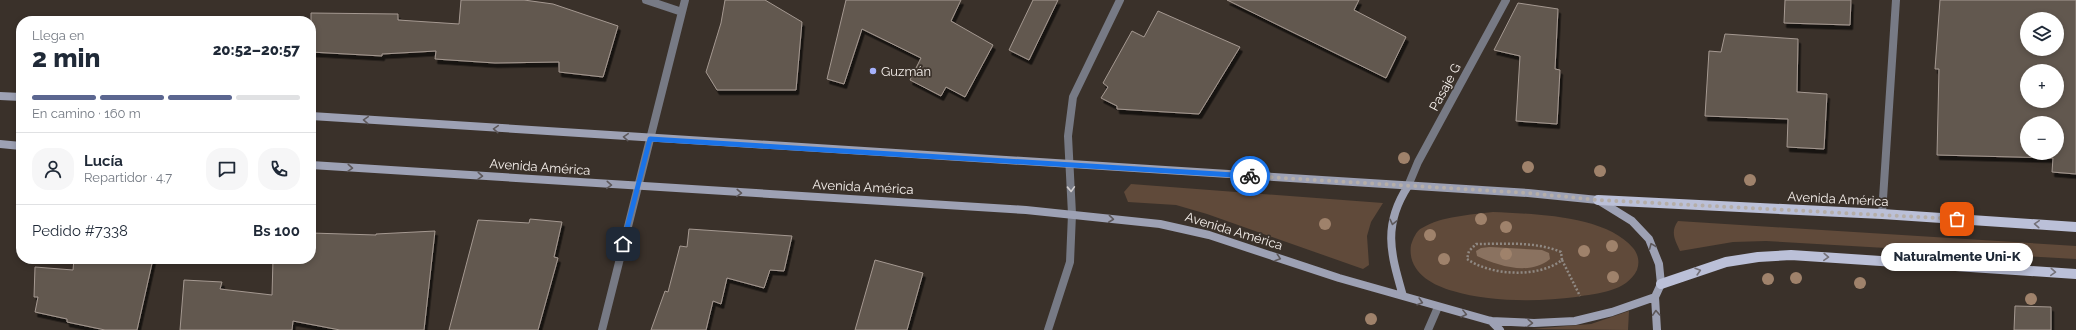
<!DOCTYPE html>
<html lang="es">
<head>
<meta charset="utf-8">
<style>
  :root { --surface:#fff; --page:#f6f6f7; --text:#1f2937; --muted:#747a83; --line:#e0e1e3; --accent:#5b6690 }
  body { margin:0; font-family:Raleway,sans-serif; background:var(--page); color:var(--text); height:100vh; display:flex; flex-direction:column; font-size:15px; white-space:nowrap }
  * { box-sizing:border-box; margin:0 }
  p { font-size:13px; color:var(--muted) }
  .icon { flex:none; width:22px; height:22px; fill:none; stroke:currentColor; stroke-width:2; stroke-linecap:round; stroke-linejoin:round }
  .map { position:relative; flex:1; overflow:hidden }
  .side { position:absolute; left:16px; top:16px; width:300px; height:248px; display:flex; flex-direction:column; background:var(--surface); border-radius:16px; box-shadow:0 2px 6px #0003 }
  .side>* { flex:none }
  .tools { position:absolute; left:2020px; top:12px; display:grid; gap:8px }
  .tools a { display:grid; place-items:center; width:44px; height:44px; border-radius:50%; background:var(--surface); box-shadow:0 2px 6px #0003; font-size:20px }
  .pin { position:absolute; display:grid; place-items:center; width:34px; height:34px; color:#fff; margin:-17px; border-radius:8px; box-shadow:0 2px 6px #0006 }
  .courier { position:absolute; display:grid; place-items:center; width:40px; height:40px; margin:-20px; border:3px solid #1a73e8; border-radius:50%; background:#fff; color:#222; box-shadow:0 1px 5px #0007 }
  .bubble { position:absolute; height:28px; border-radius:14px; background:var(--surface); box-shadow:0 2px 6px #0003; font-size:13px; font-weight:800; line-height:28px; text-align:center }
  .overview em { font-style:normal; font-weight:800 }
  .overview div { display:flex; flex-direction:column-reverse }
  .overview { display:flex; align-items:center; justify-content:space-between; height:68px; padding:0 16px }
  h1 { font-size:26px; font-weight:800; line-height:30px }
  .bar { display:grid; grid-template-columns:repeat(4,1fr); gap:6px 4px; align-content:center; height:48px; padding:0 16px }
  .bar i { height:5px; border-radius:3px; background:var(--line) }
  .bar .on { background:var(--accent) }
  .bar p { grid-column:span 4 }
  .line { display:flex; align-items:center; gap:10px; padding:0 16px; border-top:1px solid var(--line) }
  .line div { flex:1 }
  .round { display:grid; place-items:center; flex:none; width:42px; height:42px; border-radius:16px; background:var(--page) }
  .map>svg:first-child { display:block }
  .green { fill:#604a3a }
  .water { fill:#8a7260 }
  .building { fill:#625850; stroke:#a59991; fill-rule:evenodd; filter:url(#shadow) }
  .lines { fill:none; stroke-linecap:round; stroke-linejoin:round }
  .path { stroke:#908983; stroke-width:2.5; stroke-dasharray:2 2; stroke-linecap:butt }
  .minor { stroke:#777a85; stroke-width:8 }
  .tertiary { stroke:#777a85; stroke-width:8 }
  .secondary { stroke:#9da1b4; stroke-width:8 }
  .primary { stroke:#bbc0d8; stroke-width:10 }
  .tree { fill:#9f826b }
  .oneway { stroke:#5d585a }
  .oneway2 { stroke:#d1cdce }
  .oneway3 { stroke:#747178 }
  .done { stroke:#b5aea9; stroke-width:4; stroke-dasharray:0 7.2 }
  .route { stroke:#1a73e8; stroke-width:5 }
  .poi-dot { fill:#a5b1fc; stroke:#3a312a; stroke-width:1.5 }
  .labels { text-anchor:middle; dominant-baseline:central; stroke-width:3.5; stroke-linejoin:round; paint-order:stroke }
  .poi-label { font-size:13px; fill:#f7f1ed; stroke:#3a312a; text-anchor:start }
  .street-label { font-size:13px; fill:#f7f1ed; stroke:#3a312a }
</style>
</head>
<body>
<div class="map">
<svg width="2076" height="330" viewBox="0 0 2076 330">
  <defs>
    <filter id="shadow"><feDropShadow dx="2.5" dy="4.5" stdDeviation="0" flood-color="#0009"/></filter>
  </defs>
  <rect width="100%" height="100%" fill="#3a312a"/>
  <path class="green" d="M 1131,184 L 1383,203 L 1371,222 L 1367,236 L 1369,265 L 1363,269 L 1207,214 L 1176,205 L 1128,202 L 1124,192 Z
    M 1493,212 C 1533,214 1605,215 1633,248 C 1638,254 1640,262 1637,270 C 1626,292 1598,293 1576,297 C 1539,302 1489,302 1453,291 C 1431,285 1407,271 1411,245 C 1413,239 1416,231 1422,228 C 1442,216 1470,215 1493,212 Z
    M 1678,221 L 2076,246 L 2076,259 L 1766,241 L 1733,242 L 1680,251 C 1675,240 1670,232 1678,221 Z
    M 1629,311 L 1628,330 L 1531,329 L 1591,324 Z"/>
  <path class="water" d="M 1490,247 L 1542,250 L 1549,253 L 1550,259 C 1530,276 1498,266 1477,256 L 1476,251 L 1481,248 Z"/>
  <path class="building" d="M 461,0 L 524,0 L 553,4 L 618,26 L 603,77 L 559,72 L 559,62 L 495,63 L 435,59 L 436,51 L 382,54 L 382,56 L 311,52 L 311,13 L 398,14 L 398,20 L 459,24 Z
    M 725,0 L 765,0 L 802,22 L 796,90 L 717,90 L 706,72 L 721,23 Z
    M 846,0 L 961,0 L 951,21 L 993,45 L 965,97 L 946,87 L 941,96 L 910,80 L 921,58 L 862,29 L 844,84 L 827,79 Z
    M 1033,0 L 1058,0 L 1029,60 L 1009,50 Z
    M 1227,0 L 1359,0 L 1354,10 L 1406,37 L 1386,78 Z
    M 1785,0 L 1851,0 L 1850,25 L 1784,23 Z
    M 1940,0 L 2076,0 L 2076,174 L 2052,172 L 2053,158 L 1937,155 L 1939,69 L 1935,69 ZM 2027,19 L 2057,19 L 2057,49 L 2027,49 ZM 2027,71 L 2057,71 L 2057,101 L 2027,101 ZM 2027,123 L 2057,123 L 2057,153 L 2027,153 Z
    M 1518,3 L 1558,9 L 1555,69 L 1560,70 L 1557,124 L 1516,121 L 1520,56 L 1494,50 Z
    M 1158,11 L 1240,47 L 1199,114 L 1117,109 L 1117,106 L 1101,98 L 1108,87 L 1103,83 L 1132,31 L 1144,37 Z
    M 1725,34 L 1798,39 L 1797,92 L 1827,94 L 1824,149 L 1787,147 L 1788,119 L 1705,116 L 1709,51 L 1721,52 Z
    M 530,219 L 562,222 L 554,257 L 558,258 L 538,330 L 449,330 L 478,220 L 529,223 Z
    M 689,229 L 792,236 L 784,271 L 770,270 L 764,288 L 727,278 L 721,304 L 713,301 L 706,330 L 651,330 L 665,291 L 668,292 L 680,246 L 687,247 Z
    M 435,231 L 424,330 L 340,330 L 293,321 L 292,330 L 180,330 L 184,280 L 222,282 L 220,289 L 272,295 L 273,259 L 311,259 L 311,233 L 376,235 L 376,234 Z
    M 74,259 L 153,259 L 137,330 L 105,330 L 67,322 L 67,319 L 35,312 L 38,297 L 34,297 L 35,267 L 73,270 Z
    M 875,260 L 923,273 L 907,330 L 855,330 Z
    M 2015,306 L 2051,307 L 2051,330 L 2014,330 Z"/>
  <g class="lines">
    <path class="path" d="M 1476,244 C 1503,244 1535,241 1561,252 L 1562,260 C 1539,278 1491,276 1467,259 L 1469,251 Z
      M 1562,260 L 1580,296"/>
    <path class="minor" d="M 646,0 L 682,12
      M 1408,186 L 1418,162 L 1506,0
      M 602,330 L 685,0
      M 1048,330 L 1070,262 L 1072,214 L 1068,136 L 1073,97 L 1120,0"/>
    <path class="tertiary" d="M 1882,214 L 1896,0
      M 1428,330 L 1438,307"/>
    <path class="secondary" d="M 0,96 L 21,97
      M 311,116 L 1528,193 L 1598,200 L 1632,221 L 1649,239 L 1659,264 L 1661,284 L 1655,297 L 1612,312 L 1575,321 L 1534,323 L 1491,321 L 1339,278 L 1209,235 L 1160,224 L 1026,210 L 311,165
      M 0,144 L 21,146
      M 1403,296 C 1391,254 1382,226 1408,186
      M 1655,297 L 1657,330
      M 1491,321 L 1500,330"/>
    <path class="primary" d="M 1598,200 L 1882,214 L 2076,227
      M 1661,284 L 1726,262 L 1758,257 L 1791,255 L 2076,274"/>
  </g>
  <g class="tree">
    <circle cx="1404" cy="158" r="6"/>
    <circle cx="1528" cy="167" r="6"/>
    <circle cx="1600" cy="171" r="6"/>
    <circle cx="1750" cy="180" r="6"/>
    <circle cx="1481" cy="219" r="6"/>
    <circle cx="1325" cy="224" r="6"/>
    <circle cx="1506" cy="227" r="6"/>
    <circle cx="1430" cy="235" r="6"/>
    <circle cx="1612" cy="246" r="6"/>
    <circle cx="1584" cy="251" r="6"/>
    <circle cx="1506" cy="254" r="6"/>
    <circle cx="1444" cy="259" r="6"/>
    <circle cx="1613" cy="277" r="6"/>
    <circle cx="1796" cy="278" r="6"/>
    <circle cx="1768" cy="279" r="6"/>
    <circle cx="1860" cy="283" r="6"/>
    <circle cx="2031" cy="299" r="6"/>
    <circle cx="1371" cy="319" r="6"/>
  </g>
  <defs><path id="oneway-chevron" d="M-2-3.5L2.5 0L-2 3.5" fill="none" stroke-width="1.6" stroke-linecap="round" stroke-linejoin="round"/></defs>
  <g class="oneway">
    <use href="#oneway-chevron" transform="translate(366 120) rotate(-176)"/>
    <use href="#oneway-chevron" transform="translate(496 129) rotate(-176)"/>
    <use href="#oneway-chevron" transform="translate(626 137) rotate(-176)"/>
    <use href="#oneway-chevron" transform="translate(350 168) rotate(4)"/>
    <use href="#oneway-chevron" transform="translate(480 176) rotate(4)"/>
    <use href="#oneway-chevron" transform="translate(609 185) rotate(4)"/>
    <use href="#oneway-chevron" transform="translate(739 193) rotate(3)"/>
    <use href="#oneway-chevron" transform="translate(1111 219) rotate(6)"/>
    <use href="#oneway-chevron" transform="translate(1393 222) rotate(103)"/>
    <use href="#oneway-chevron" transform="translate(1652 246) rotate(-112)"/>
    <use href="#oneway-chevron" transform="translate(1278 258) rotate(19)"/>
    <use href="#oneway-chevron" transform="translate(1420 302) rotate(17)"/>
    <use href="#oneway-chevron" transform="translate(1656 313) rotate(-93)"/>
    <use href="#oneway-chevron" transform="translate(1464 314) rotate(14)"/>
    <use href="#oneway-chevron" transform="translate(1530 323) rotate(2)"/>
  </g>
  <use class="oneway2" href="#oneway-chevron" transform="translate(1071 189) rotate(88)"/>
  <g class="oneway3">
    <use href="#oneway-chevron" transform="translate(2037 224) rotate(-176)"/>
    <use href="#oneway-chevron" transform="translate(1826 257) rotate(3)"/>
    <use href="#oneway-chevron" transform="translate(1698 271) rotate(-17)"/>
    <use href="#oneway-chevron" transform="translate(2053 272) rotate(4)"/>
  </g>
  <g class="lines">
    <path class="done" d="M 1250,176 L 1528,193 L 1598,200 L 1957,219"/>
    <path class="route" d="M 623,244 L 650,139 L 1250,176"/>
  </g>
  <circle class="poi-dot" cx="873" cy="71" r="4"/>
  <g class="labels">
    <g class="poi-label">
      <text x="881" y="71">Guzmán</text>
    </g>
    <g class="street-label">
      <text transform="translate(1445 87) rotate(-62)">Pasaje G</text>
      <text transform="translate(540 167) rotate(4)">Avenida América</text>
      <text transform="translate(863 187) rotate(3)">Avenida América</text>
      <text transform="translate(1838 199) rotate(3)">Avenida América</text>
      <text transform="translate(1234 231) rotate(17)">Avenida América</text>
    </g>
  </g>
</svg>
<div class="tools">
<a><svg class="icon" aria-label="layers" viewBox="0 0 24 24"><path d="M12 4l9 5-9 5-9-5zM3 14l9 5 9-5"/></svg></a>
<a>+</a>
<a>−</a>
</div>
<div class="pin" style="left:1957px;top:219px;background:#ea580c"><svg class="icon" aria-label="bag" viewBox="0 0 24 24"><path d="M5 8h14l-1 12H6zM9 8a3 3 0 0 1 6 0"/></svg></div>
<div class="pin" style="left:623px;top:244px;background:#1f2937"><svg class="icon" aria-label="home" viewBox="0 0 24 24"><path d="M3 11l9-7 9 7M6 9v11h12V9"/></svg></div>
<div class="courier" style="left:1250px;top:176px"><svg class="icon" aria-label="bike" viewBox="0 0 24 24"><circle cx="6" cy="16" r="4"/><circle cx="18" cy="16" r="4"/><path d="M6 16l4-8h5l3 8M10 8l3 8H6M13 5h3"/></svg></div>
<div class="bubble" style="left:1881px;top:243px;width:152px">Naturalmente Uni-K</div>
<section class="side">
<div class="overview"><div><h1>2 min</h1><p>Llega en</p></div><em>20:52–20:57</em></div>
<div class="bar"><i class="on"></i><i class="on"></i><i class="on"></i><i></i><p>En camino · 160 m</p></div>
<div class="line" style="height:72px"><a class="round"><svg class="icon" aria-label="person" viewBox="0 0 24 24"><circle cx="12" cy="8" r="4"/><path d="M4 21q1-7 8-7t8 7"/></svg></a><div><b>Lucía</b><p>Repartidor · 4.7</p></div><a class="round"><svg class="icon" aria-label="chat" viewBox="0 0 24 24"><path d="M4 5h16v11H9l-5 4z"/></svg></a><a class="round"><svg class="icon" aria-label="phone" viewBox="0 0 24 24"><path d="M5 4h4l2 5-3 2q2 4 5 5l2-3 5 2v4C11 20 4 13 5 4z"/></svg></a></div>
<div class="line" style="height:52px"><div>Pedido #7338</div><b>Bs 100</b></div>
</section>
</div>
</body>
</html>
